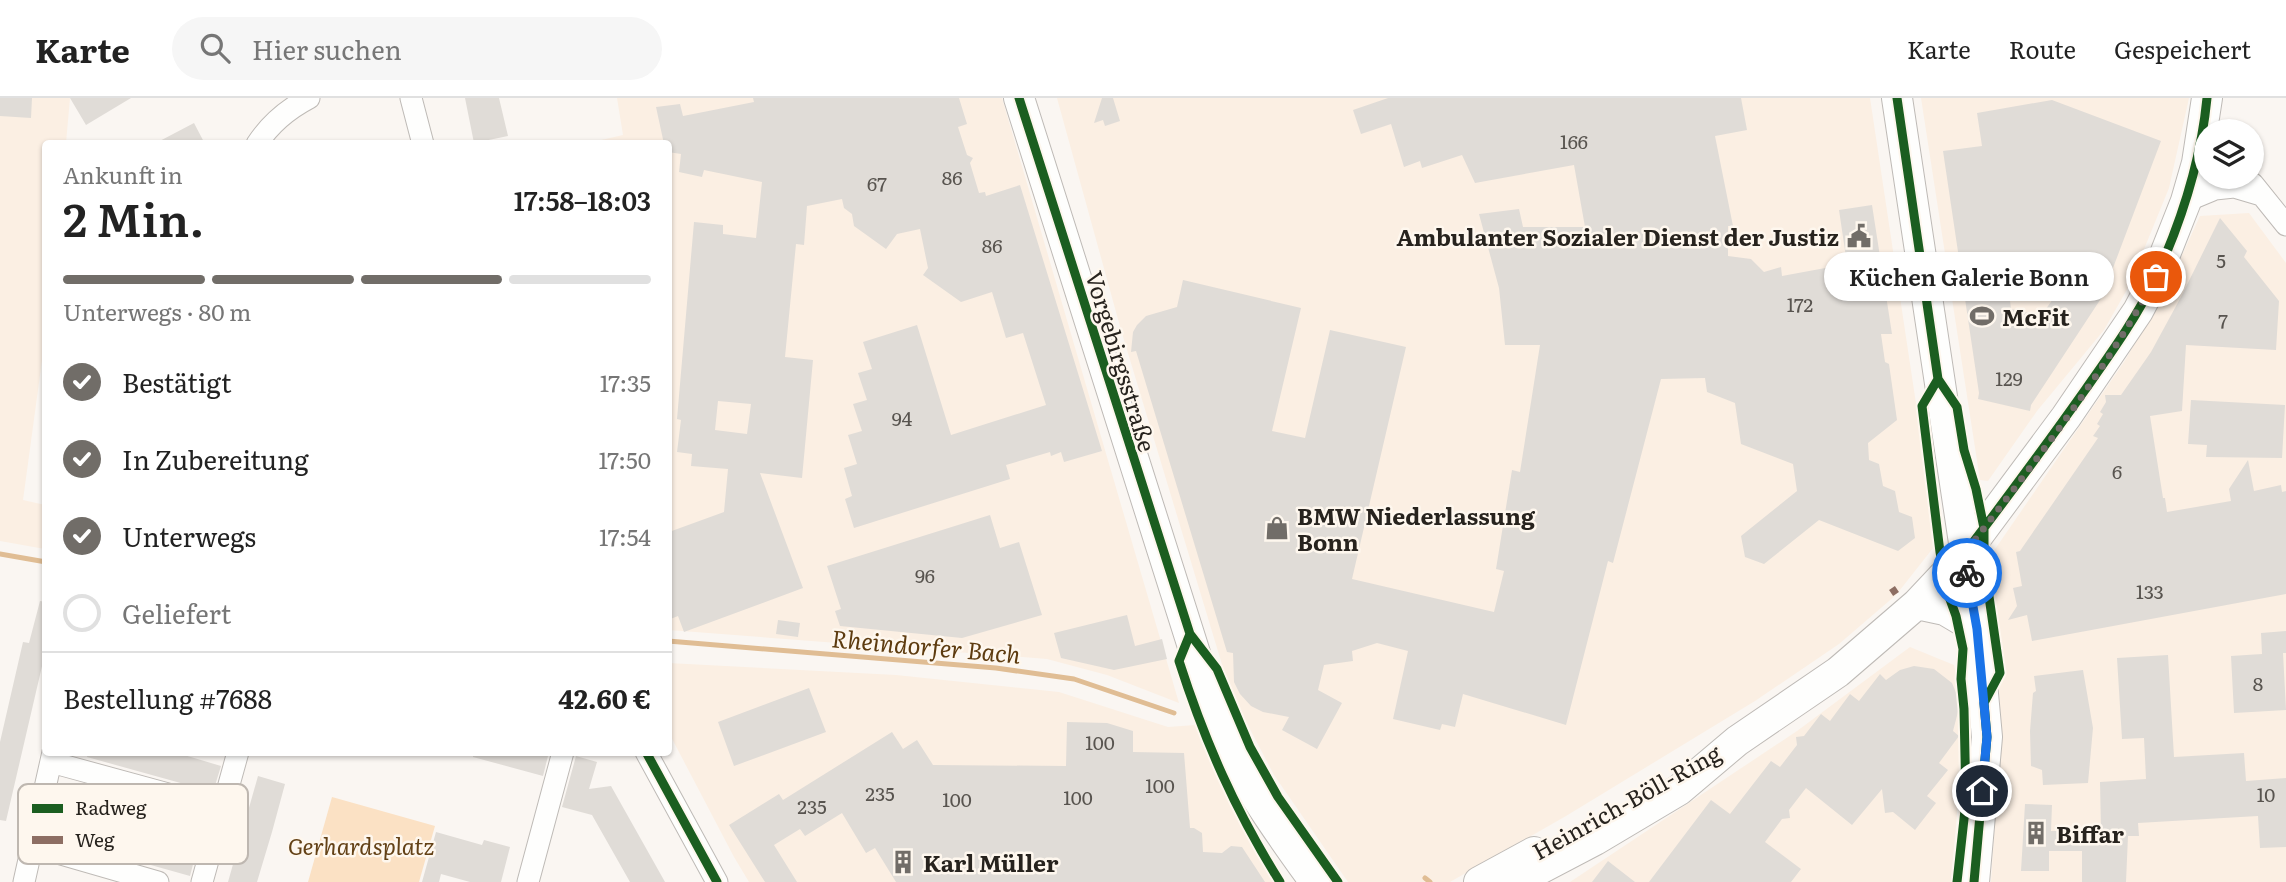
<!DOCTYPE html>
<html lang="de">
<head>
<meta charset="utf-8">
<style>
  :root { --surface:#fff; --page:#f6f6f6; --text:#222; --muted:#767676; --line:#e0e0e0; --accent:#716d68 }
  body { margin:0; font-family:Literata,serif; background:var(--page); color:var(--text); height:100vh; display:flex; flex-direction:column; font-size:26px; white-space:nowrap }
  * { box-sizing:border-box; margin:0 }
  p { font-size:23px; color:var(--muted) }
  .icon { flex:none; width:38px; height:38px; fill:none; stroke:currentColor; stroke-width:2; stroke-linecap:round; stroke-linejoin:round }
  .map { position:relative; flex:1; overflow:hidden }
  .details { position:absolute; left:42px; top:42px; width:630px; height:616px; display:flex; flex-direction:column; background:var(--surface); border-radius:7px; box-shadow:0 2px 5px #0004 }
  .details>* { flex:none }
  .tools { position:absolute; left:2194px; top:21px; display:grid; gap:14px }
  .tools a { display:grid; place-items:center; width:70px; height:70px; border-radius:50%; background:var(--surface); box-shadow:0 2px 5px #0004; font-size:35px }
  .pin { position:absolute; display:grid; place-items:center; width:60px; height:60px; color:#fff; margin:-30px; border:4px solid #fff; border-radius:50%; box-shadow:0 2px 7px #0007 }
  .courier { position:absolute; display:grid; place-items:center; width:70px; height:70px; margin:-35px; border:5px solid #1a73e8; border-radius:50%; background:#fff; color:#222; box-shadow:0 2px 9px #0007 }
  .bubble { position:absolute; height:49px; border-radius:24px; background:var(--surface); box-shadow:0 2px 5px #0004; font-size:23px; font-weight:600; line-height:49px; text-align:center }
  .overview em { font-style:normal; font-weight:600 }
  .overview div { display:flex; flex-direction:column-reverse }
  .overview { display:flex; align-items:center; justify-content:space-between; height:119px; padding:0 21px }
  h1 { font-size:46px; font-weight:600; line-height:52px }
  .bar { display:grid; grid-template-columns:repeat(4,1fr); gap:10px 7px; align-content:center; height:84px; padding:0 21px }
  .bar i { height:9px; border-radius:5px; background:var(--line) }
  .bar .on { background:var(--accent) }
  .bar p { grid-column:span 4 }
  .line { display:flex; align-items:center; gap:18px; padding:0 21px; border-top:2px solid var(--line) }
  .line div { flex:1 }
  ol { padding:0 21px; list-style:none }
  li { display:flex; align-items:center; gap:21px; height:77px }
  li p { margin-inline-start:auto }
  li .icon { padding:7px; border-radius:50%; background:var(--accent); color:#fff; stroke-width:4 }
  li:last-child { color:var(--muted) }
  li i { width:38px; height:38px; border:4px solid var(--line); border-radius:50% }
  header { display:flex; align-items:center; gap:42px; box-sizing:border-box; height:98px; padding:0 35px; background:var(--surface); border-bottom:2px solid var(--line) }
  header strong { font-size:33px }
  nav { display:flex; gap:38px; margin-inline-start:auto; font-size:24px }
  .search { width:490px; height:63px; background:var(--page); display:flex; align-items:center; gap:18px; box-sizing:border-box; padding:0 24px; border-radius:38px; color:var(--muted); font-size:26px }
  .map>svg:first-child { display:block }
  .built { fill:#fbefe3 }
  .green { fill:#fbe1c4 }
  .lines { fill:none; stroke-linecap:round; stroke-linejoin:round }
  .stream { stroke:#e0bd94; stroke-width:5 }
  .building { fill:#e0dcd7; fill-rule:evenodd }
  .street-casing { stroke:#bebab6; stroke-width:23 }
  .secondary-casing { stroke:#bebab6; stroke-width:32 }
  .street { stroke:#fefefd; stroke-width:21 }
  .secondary { stroke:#fefefd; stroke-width:30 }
  .quiet { stroke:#8d6e63; stroke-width:7; stroke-dasharray:14 7; stroke-linecap:butt }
  .cycleway-casing { stroke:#fef7ee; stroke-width:13 }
  .cycleway { stroke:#1b5e20; stroke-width:9 }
  .done { stroke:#716d68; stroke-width:7; stroke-dasharray:0 12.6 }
  .route { stroke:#1a73e8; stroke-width:9 }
  .labels { text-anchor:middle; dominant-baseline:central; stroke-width:5; stroke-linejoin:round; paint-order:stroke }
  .number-label { font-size:19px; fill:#58544f }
  .poi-label { font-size:23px; font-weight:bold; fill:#27231e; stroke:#fef7ee; text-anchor:start }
  .street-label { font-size:23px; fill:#27231e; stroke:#fef7ee }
  .park-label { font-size:23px; font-style:italic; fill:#634116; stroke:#fef7ee }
  .water-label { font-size:24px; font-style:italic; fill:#5d3b0f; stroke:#fef7ee }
  .key { fill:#fef7ee; stroke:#beb7b0; stroke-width:2 }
  .key-label { font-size:19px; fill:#27231e }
</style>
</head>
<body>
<header>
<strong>Karte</strong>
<div class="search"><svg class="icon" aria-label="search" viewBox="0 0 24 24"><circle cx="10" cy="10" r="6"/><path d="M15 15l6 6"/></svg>Hier suchen</div>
<nav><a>Karte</a><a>Route</a><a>Gespeichert</a></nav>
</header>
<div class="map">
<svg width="2286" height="784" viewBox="0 0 2286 784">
  <rect width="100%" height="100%" fill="#faf6f2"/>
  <path class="built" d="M 0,0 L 70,0 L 66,45 L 46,46 L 46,233 L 23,402 L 45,407 L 45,451 L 0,443 Z
    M 617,0 L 1002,0 L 1179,605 L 1107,577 L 1047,561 L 669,532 L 668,46 L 584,46 L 623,37 Z
    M 1057,0 L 1870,0 L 1937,445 L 1896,497 L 1839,546 L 1755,603 L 1566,718 L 1450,784 L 1348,784 L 1274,677 L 1230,593 L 1121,232 Z
    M 1921,0 L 2189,0 L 2169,90 L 2129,188 L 2104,232 L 2037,313 L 1988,383 L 1980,382 Z
    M 2249,115 L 2286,165 L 2286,784 L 1991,784 L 2001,629 L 1991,457 L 2124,264 L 2166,192 L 2200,118 Z
    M 1910,549 L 1954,567 L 1965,625 L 1951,784 L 1570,784 L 1797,633 Z
    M 668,565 L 896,577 L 1059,594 L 1168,629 L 1195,627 L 1233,712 L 1275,784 L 749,784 L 734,759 L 669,635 Z"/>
  <path class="green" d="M 332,699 L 435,728 L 419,784 L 308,784 Z"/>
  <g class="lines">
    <path class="stream" d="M 0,456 L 46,464
      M 668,543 L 996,570 L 1074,581 L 1174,615
      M 1425,780 L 1430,784"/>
  </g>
  <path class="building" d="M 0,0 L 32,0 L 31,20 L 0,18 Z
    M 70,0 L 131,0 L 86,27 Z
    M 465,0 L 499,0 L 508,38 L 474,45 Z
    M 753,0 L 959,0 L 967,26 L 958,29 L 967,57 L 973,60 L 970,65 L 979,95 L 985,94 L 986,98 L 1020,87 L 1102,353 L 1064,364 L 1061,354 L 1051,358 L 1050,354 L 1006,367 L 1010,381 L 854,430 L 845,401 L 852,398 L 844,370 L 857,366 L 848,337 L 862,333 L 853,306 L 867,302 L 858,275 L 872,271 L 863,244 L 917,227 L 951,337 L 1046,307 L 1023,235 L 1006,240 L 992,194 L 961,204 L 923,177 L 928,170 L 920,131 L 897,136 L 886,151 L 854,128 L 852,116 L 844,110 L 842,101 L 807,108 L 804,147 L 796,146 L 785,259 L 813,262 L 802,380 L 760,375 L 803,490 L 684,534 L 678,518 L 668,522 L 669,434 L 724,414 L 728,371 L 691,368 L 692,356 L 677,354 L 681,322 L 677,321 L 694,124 L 723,127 L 723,136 L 756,140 L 762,84 L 704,72 L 702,79 L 679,74 L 681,56 L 668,54 L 668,46 L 664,46 L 656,9 L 680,6 L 683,18 L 754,4 ZM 718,303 L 751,306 L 747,336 L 715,332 Z
    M 1102,0 L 1113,0 L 1120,23 L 1105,28 L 1103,22 L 1094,25 Z
    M 1388,0 L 1741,0 L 1747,32 L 1715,38 L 1733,128 L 1728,128 L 1728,158 L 1751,161 L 1764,174 L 1781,169 L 1782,178 L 1847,166 L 1839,112 L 1872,107 L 1892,236 L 1881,236 L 1885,264 L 1889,266 L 1897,322 L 1868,345 L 1869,362 L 1879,366 L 1883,388 L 1895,393 L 1899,414 L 1912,419 L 1915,440 L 1898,453 L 1819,422 L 1764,466 L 1745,459 L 1741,438 L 1797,393 L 1793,366 L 1741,346 L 1735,305 L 1707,294 L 1705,280 L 1661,281 L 1613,465 L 1608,463 L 1566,627 L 1463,596 L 1455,629 L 1442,626 L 1440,632 L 1393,621 L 1408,553 L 1377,545 L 1352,553 L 1353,563 L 1324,567 L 1318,592 L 1342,605 L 1317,651 L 1282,632 L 1289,619 L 1263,614 L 1251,608 L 1240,596 L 1234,584 L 1233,555 L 1227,554 L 1136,253 L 1131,254 L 1133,234 L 1137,227 L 1146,218 L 1177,209 L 1183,182 L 1301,210 L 1272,333 L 1305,340 L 1330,232 L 1406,249 L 1352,481 L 1494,514 L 1504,473 L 1496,471 L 1512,372 L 1520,374 L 1540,247 L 1505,247 L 1499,190 L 1479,116 L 1519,111 L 1523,129 L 1585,129 L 1574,67 L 1475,85 L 1462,57 L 1422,70 L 1420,63 L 1404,69 L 1391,26 L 1361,36 L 1353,12 Z
    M 2052,2 L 2161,43 L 2102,199 L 2031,307 L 2030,313 L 1978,301 L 1979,295 L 1943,53 L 1982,48 L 1977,15 ZM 2031,165 L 2069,178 L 2041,218 L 2011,211 L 2006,169 Z
    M 194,25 L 205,46 L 154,46 Z
    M 2220,120 L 2247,153 L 2244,159 L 2279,203 L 2276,252 L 2186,247 L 2182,313 L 2150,318 L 2163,400 L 2165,400 L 2167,414 L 2231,403 L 2229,391 L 2248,362 L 2254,393 L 2281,387 L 2282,394 L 2286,393 L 2286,496 L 2032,543 L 2027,517 L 2008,522 L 2017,508 L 2013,490 L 2022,488 L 2016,454 L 2020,453 L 2098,340 L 2093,338 L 2100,328 L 2097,326 L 2103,316 L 2100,314 L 2106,304 L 2105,297 L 2121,297 L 2151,254 L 2182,197 Z
    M 2191,302 L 2285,307 L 2282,360 L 2206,359 L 2207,347 L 2188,346 Z
    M 990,417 L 1000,450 L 1019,444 L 1042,517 L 962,540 L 840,528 L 835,513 L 841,511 L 827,468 Z
    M 40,503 L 46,504 L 46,551 L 6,723 L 0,722 L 0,644 L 23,544 L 29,545 Z
    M 1127,517 L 1135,548 L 1162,541 L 1167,561 L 1114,572 L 1061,560 L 1054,535 Z
    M 778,522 L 800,525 L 798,539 L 776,536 Z
    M 2286,533 L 2286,555 L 2283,555 L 2286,612 L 2234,615 L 2231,558 L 2262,556 L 2261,535 Z
    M 2168,557 L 2174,659 L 2244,655 L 2246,683 L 2286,680 L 2286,749 L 2260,750 L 2258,718 L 2138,725 L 2139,738 L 2128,738 L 2126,784 L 2082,784 L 2082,753 L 2049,753 L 2049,773 L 2021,773 L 2025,706 L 2052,707 L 2051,733 L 2101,732 L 2100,684 L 2146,681 L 2144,640 L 2122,641 L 2117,560 Z
    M 1914,568 L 1934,571 L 1952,585 L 1957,597 L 1959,610 L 1953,633 L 1959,638 L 1939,665 L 1948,672 L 1927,698 L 1936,705 L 1915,732 L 1893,714 L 1885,715 L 1882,691 L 1852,727 L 1806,690 L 1789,712 L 1790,720 L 1782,721 L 1765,744 L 1801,771 L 1791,784 L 1649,784 L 1711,702 L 1730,716 L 1771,663 L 1780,669 L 1797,647 L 1796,639 L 1804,638 L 1821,616 L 1830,623 L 1850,596 L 1859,603 L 1880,576 L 1886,582 L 1900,572 Z
    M 2083,572 L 2093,630 L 2088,685 L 2043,687 L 2042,672 L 2031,668 L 2030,633 L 2033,595 L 2036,593 L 2034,578 Z
    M 809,590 L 826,634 L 734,668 L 718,624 Z
    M 1067,624 L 1107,625 L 1133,633 L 1133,654 L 1184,655 L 1190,730 L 1194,730 L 1202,735 L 1203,754 L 1222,755 L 1231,748 L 1242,749 L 1265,784 L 896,784 L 875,750 L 866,755 L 842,715 L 805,738 L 800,731 L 774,747 L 797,784 L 765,784 L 729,727 L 779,696 L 783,702 L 892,634 L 903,651 L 917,642 L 933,667 L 1066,668 Z
    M 88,654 L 174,654 L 221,668 L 213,694 L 87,659 Z
    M 473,654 L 549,654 L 543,678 L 473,659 Z
    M 576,658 L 597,664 L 589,691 L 611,688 L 665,784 L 630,784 L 592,717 L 562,709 Z
    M 258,678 L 285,686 L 272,734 L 257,784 L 228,784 Z
    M 59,713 L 106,726 L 127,724 L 125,731 L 197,751 L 190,778 L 51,739 Z
    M 436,734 L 482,747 L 484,742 L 510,749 L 501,784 L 470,784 L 441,776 L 439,784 L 422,784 Z
    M 1608,763 L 1635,784 L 1592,784 Z"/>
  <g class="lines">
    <g class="street-casing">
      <path id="street" d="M 411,0 L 423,46
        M 257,46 C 270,26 288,11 309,0
        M 2253,86 L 2286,127
        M 2186,103 L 2215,91 L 2234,89 L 2261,97
        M 646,654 L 717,784
        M 51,664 L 223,711
        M 33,748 L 158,784
        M 24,784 L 53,654
        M 202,784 L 238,654
        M 528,784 L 563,654"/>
    </g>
    <g class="secondary-casing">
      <path id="secondary" d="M 1019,0 L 1214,615 C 1237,677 1276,730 1315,784
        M 1897,0 L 1977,531 L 1987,639 L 1974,784
        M 1917,506 L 1945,512 L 1977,531
        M 1479,784 L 1534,754
        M 1515,784 L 1595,742 L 1679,692 L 1737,643 L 1838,574 L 1917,506 L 1965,455 L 2066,319 L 2138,213 L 2156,179 L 2186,103 L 2197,65 L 2207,0"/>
    </g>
    <use href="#street" class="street"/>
    <use href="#secondary" class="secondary"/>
    <path class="quiet" d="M 1892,490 L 1896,496"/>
    <g class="cycleway-casing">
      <path id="cycleway" d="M 1019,0 L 1190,536 L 1217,571 L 1250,649 L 1278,699 L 1338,784
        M 1897,0 L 1938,281 L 1957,309 L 1964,352 L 1976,391 L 1984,430 L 1984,464 L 2000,575 L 1984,605 L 1987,639 L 1974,784
        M 1938,281 L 1922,308 L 1940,454 L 1947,493 L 1956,518 L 1963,551 L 1961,581 L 1964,611 L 1966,703 L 1957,784
        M 1965,455 C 2006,401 2046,347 2085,292 C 2111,255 2137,219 2156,179 C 2182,122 2201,62 2207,0
        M 1190,536 L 1179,563 C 1205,644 1235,712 1280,784
        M 646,654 L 717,784"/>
    </g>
    <use href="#cycleway" class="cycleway"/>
  </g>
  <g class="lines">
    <path class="done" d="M 1967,475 L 1965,455 C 2032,367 2103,278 2156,179"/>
    <path class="route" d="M 1967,475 L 1977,531 L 1987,639 L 1982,693"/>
  </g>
  <defs>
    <g id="civic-bare" transform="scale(1.89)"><path d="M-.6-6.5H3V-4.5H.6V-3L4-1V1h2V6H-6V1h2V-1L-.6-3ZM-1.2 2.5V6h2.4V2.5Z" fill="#716d68" stroke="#fef7ee" stroke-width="2.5" paint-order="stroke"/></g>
    <g id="stadium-bare" transform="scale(1.89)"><path d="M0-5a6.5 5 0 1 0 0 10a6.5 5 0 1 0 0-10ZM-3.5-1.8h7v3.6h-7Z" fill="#716d68" stroke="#fef7ee" stroke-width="2.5" paint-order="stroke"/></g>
    <g id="shop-bare" transform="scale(1.89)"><path d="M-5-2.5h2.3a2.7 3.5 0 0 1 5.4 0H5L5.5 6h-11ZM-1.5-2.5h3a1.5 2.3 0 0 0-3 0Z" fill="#716d68" stroke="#fef7ee" stroke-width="2.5" paint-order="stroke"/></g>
    <g id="building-bare" transform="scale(1.89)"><path d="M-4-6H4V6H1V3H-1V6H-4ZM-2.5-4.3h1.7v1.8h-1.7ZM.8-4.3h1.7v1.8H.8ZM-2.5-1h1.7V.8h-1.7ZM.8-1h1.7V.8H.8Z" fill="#716d68" stroke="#fef7ee" stroke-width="2.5" paint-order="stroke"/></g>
  </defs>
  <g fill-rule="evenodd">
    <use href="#civic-bare" x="1859" y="138"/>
    <use href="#stadium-bare" x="1982" y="218"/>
    <use href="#shop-bare" x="1277" y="430"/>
    <use href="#building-bare" x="2036" y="735"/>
    <use href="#building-bare" x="903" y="764"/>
  </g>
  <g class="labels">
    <g class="number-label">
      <text x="1574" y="43">166</text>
      <text x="952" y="79">86</text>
      <text x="877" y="85">67</text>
      <text x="992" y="147">86</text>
      <text x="2221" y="162">5</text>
      <text x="1800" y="206">172</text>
      <text x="2223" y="222">7</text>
      <text x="2009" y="280">129</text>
      <text x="902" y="320">94</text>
      <text x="2117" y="373">6</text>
      <text x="925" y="477">96</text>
      <text x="2150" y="493">133</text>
      <text x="2258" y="585">8</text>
      <text x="1100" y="644">100</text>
      <text x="1160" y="687">100</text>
      <text x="880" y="695">235</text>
      <text x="2266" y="696">10</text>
      <text x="1078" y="699">100</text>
      <text x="957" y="701">100</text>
      <text x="812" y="708">235</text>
    </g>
    <g class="poi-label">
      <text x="1839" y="138" text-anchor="end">Ambulanter Sozialer Dienst der Justiz</text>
      <text x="2002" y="218">McFit</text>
      <text x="1297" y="417">BMW Niederlassung<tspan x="1297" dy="26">Bonn</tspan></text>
      <text x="2056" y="735">Biffar</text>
      <text x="923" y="764">Karl Müller</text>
    </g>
    <g class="street-label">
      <text transform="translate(1122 263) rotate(73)">Vorgebirgsstraße</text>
      <text transform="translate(1626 703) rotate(-29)">Heinrich-Böll-Ring</text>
    </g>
    <g class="park-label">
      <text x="361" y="747">Gerhardsplatz</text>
    </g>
    <g class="water-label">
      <text transform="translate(926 547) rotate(5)">Rheindorfer Bach</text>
    </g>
  </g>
  <rect x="18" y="686" width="230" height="80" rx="10" class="key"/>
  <rect x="32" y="706" width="31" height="9" fill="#1b5e20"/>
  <rect x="32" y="738" width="31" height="8" fill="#8d6e63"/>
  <g class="key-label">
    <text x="75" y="717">Radweg</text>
    <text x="75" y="749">Weg</text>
  </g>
</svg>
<div class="tools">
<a><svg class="icon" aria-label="layers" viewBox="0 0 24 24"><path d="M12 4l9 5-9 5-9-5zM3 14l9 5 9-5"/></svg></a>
</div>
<div class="pin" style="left:2156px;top:179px;background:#ea580c"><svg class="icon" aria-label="bag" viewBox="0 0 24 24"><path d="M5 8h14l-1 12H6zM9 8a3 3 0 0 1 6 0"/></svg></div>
<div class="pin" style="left:1982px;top:693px;background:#1f2937"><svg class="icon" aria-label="home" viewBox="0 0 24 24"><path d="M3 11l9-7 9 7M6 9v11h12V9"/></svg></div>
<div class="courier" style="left:1967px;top:475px"><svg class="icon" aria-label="bike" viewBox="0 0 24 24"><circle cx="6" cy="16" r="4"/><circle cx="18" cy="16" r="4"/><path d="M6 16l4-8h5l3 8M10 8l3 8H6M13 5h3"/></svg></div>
<div class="bubble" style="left:1824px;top:154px;width:290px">Küchen Galerie Bonn</div>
<section class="details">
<div class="overview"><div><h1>2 Min.</h1><p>Ankunft in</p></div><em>17:58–18:03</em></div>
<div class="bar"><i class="on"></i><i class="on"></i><i class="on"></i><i></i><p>Unterwegs · 80 m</p></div>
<ol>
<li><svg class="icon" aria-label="check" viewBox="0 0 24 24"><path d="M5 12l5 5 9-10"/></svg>Bestätigt<p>17:35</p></li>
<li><svg class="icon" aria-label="check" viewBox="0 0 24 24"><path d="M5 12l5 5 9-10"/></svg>In Zubereitung<p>17:50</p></li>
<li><svg class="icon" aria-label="check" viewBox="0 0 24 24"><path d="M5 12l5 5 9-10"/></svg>Unterwegs<p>17:54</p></li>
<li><i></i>Geliefert</li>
</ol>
<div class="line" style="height:91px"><div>Bestellung #7688</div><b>42.60 €</b></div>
</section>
</div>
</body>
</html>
